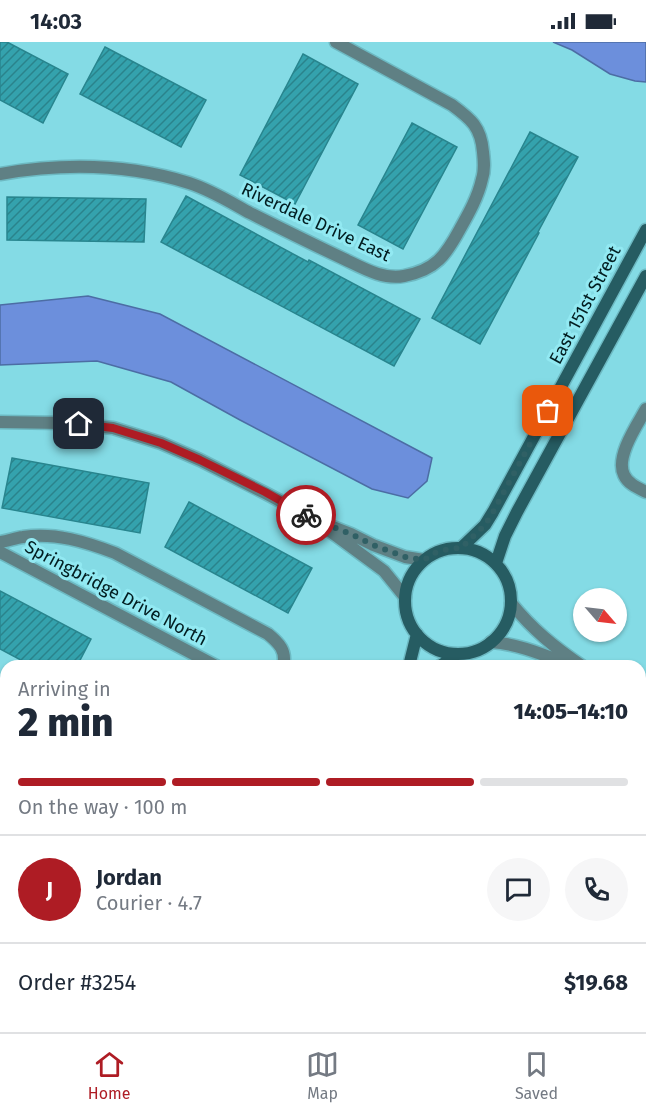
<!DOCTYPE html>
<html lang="en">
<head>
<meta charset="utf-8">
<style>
  :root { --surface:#fff; --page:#f6f6f7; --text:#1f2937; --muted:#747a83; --line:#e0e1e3; --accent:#ae1c24 }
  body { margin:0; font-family:"Fira Sans",sans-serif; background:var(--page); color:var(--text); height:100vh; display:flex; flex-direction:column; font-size:22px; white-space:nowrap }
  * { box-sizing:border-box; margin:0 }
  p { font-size:20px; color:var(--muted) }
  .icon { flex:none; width:33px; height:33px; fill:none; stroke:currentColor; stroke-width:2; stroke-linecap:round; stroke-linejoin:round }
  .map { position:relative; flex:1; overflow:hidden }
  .side { position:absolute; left:0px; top:618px; width:646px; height:372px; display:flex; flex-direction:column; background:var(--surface); border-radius:18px 18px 0 0; box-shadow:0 2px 4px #0004 }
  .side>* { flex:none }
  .needle { width:39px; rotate:118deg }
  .fabs { position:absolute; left:573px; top:546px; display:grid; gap:12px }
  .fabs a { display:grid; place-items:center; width:54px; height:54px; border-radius:50%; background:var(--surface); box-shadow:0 2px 4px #0004; font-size:30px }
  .pin { position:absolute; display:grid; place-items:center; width:51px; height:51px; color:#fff; margin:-26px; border-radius:12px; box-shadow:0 3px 9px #0006 }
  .courier { position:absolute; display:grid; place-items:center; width:60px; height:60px; margin:-30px; border:4px solid #ae1c24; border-radius:50%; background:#fff; color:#222; box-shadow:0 2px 8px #0007 }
  .headline em { font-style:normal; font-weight:800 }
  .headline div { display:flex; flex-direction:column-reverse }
  .headline { display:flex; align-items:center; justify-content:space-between; height:102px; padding:0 18px }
  h1 { font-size:39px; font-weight:800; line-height:45px }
  .bar { display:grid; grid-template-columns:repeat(4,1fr); gap:9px 6px; align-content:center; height:72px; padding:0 18px }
  .bar i { height:8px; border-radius:4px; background:var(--line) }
  .bar .current { background:var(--accent) }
  .bar p { grid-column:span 4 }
  .line { display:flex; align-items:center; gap:15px; padding:0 18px; border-top:2px solid var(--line) }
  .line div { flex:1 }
  .round { display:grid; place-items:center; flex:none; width:63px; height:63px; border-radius:32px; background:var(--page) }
  .status { display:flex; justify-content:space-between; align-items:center; height:42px; padding:0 30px; background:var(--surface); direction:ltr }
  .status svg { height:16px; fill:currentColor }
  .dock { display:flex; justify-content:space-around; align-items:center; height:84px; border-top:2px solid var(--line); background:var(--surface); font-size:16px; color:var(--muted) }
  .dock a { display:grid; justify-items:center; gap:3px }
  .dock .current { color:var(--accent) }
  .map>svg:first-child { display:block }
  .forest { fill:url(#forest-crowns) }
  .water { fill:#6c8fdc; stroke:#4c6da4; stroke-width:1.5 }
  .building { fill:url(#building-hatch); stroke:#28858e; stroke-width:1.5 }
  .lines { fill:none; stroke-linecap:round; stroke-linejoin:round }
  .street-casing { stroke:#6db9c2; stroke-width:15 }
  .secondary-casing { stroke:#6db9c2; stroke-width:15 }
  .street { stroke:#5f8084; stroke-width:12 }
  .secondary { stroke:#265c62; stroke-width:12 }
  .done { stroke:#306065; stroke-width:6; stroke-dasharray:0 10.8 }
  .route { stroke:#ae1c24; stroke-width:8 }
  .labels { text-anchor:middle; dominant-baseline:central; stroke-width:6; stroke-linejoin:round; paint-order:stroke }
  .street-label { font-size:18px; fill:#021d20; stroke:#92e9f2 }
</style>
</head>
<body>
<div class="status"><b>14:03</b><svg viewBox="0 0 49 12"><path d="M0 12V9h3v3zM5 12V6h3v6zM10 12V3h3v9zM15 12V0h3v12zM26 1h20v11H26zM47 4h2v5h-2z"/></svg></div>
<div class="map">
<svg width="646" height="990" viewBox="0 0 646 990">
  <defs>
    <pattern id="forest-crowns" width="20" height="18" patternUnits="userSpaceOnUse" patternTransform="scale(1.5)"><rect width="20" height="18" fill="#b69959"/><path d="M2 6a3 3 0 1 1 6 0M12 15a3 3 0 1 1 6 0" fill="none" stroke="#927c49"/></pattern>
    <pattern id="building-hatch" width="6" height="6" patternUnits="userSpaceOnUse" patternTransform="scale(1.5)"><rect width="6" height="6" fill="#34a2ad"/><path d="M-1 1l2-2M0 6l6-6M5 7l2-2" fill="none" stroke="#2a838c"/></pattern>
  </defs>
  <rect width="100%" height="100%" fill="#84dbe5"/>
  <path class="forest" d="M 40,984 L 224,984 L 221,990 L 36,990 Z"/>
  <path class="water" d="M 553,0 L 646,0 L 646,40 L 635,39 L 610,32 L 572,8 Z
    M 88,254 L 160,272 L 432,416 L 427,439 L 408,456 L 372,447 L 240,378 L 171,340 L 97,319 L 0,323 L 0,263 Z
    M 0,642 L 6,645 L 6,748 L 0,745 Z
    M 641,868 L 646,873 L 646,950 L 641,947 Z"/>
  <path class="building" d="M 0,0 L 7,0 L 68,32 L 43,81 L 0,58 Z
    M 105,5 L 206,58 L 181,105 L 80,52 Z
    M 303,12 L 358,42 L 295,162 L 240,133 Z
    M 412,81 L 457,105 L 403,207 L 358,183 Z
    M 530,90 L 578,115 L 538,190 L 539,191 L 480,302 L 432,276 Z
    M 186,154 L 308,220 L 309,218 L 420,277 L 394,324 L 161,200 Z
    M 7,155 L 146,157 L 144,200 L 7,198 Z
    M 12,416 L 149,441 L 140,491 L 2,466 Z
    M 189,460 L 312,526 L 288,571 L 165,505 Z
    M 0,549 L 91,597 L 77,624 L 32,624 L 0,607 Z"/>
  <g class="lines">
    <g class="street-casing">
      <path id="street" d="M 0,132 C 63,121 128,122 189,141 C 211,148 230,160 250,171 C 282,187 312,202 344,217 C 363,226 383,238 404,234 C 436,228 446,213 460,187 C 469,171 478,155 482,137 C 485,128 484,119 483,110 C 481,85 471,77 452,63 L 336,0
        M 646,367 C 637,383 615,415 624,433 C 628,442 638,446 646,450
        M 0,380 L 62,381 L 113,386 L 161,401 L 200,418 L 265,451 L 320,480 L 351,492 L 373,503 L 405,515 L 424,518
        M 327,487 L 384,529 L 405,555
        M 0,500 C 8,499 15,496 23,495 C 55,490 86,500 115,511 L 268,592 C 279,601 287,609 283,624
        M 0,510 L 216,624
        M 511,561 C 532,587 554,605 582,624
        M 491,600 C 520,602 546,614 573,624
        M 640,658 L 646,661
        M 640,712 L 646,715
        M 447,984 L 459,990"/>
    </g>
    <g class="secondary-casing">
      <path id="secondary" d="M 461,506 L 485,483 L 493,470 L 646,188
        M405 559a53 53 0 1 1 106 0a53 53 0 1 1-106 0Z
        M 496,521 L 505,494 L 517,470 L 646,234
        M 409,624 L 417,592
        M 440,624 L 458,612
        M 0,835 L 6,838
        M 278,984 L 290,990"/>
    </g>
    <use href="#street" class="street"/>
    <use href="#secondary" class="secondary"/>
  </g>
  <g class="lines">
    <path class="done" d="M 306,473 L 320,480 L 351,492 L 373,503 L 405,515 L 424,518 L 435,511 L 448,507 L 461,506 L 485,483 L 493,470 L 548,369"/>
    <path class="route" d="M 79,382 L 113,386 L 161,401 L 200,418 L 265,450 L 306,473"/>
  </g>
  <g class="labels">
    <g class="street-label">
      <text transform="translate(316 180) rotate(25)">Riverdale Drive East</text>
      <text transform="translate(585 263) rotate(-62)">East 151st Street</text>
      <text transform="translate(116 551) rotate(28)">Springbridge Drive North</text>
    </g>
  </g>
</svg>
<div class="fabs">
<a><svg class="needle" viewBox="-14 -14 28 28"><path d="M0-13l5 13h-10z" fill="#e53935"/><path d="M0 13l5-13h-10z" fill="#747a83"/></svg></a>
</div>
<div class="pin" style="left:548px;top:369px;background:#ea580c"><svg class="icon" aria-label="bag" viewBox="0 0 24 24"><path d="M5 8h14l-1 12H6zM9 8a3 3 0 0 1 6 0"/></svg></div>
<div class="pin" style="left:79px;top:382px;background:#1f2937"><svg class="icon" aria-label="home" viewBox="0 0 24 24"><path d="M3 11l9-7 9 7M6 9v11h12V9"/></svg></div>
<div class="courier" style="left:306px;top:473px"><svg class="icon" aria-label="bike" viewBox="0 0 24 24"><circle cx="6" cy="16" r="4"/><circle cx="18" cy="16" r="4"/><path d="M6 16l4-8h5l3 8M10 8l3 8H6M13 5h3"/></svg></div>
<section class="side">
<div class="headline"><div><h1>2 min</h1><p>Arriving in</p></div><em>14:05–14:10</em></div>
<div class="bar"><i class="current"></i><i class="current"></i><i class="current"></i><i></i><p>On the way · 100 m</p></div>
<div class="line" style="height:108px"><b class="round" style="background:var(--accent);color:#fff">J</b><div><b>Jordan</b><p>Courier · 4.7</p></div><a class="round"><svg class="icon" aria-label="chat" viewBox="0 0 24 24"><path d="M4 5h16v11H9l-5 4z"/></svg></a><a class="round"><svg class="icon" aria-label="phone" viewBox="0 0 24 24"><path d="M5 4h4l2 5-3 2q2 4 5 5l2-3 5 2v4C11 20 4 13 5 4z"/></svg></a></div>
<div class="line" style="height:78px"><div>Order #3254</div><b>$19.68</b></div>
</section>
</div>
<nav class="dock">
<a class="current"><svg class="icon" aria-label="home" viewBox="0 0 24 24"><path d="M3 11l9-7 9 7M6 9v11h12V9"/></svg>Home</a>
<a><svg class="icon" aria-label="map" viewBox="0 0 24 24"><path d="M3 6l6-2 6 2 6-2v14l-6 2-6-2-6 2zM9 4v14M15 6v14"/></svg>Map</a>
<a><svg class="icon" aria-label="saved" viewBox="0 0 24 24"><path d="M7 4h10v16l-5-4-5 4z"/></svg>Saved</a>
</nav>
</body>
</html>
